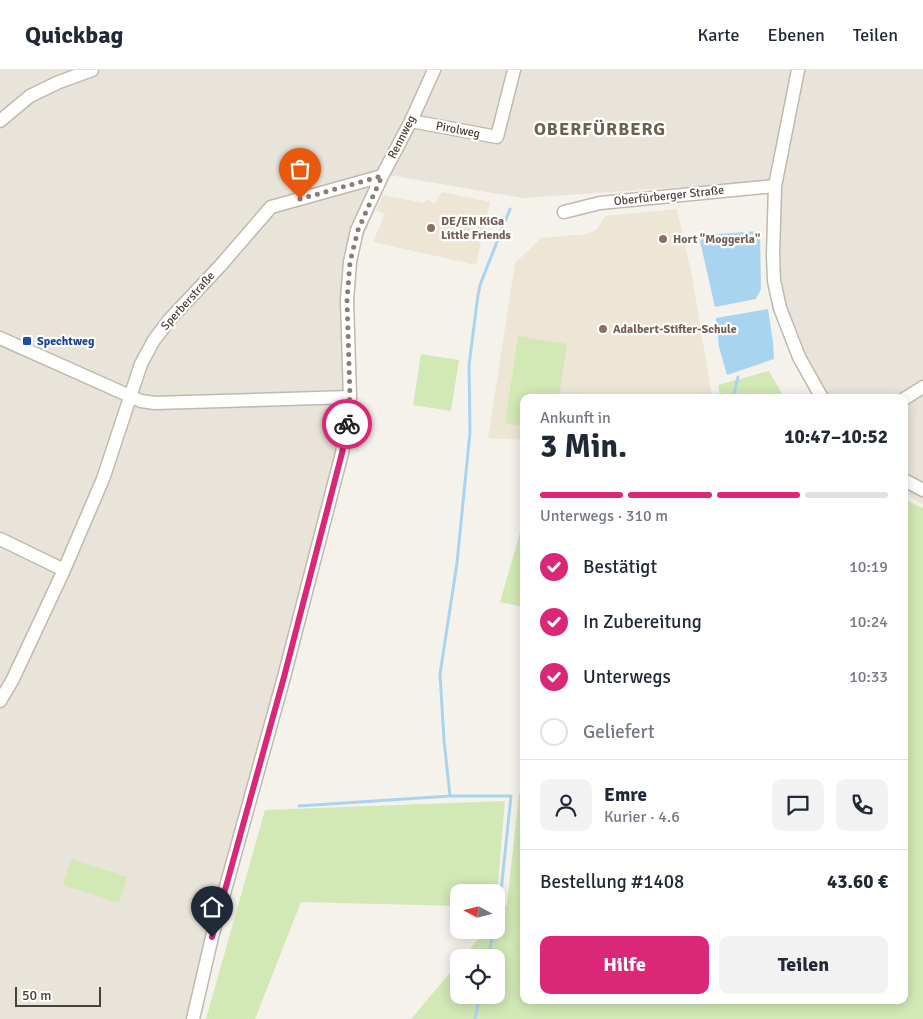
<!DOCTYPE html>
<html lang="de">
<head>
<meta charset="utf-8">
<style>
  :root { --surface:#fff; --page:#f2f2f3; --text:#1f2937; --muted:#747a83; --line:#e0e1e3; --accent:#db2777 }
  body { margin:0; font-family:Signika,sans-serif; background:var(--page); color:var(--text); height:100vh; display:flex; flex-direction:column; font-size:19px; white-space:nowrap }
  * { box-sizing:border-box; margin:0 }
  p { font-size:16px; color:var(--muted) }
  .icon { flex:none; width:28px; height:28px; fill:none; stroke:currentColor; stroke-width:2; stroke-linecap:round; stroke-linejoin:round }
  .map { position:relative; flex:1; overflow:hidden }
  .details { position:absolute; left:520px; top:324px; width:388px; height:610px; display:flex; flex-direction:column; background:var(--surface); border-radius:10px; box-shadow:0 2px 12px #0003 }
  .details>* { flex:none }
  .needle { width:32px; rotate:277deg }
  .buttons { position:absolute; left:450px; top:814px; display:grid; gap:10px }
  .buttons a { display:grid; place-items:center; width:55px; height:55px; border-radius:10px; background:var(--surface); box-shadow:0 2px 12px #0003; font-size:25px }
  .scale { position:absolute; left:15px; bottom:12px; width:86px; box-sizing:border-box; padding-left:5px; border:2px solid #494238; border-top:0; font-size:14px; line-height:18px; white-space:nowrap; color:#494238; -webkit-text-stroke:4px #fff; paint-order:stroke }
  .pin { position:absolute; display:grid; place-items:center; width:42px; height:42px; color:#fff; margin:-51px -21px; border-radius:50% 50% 50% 0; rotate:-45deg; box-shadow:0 0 5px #0007 }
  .pin .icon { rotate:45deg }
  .courier { position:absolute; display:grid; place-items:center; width:50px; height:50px; margin:-25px; border:4px solid #db2777; border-radius:50%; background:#fff; color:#222; box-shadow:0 1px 6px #0007 }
  .head em { font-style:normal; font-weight:700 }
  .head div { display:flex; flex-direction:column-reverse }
  .head { display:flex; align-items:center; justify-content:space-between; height:85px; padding:0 20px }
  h1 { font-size:32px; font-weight:700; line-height:38px }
  .bar { display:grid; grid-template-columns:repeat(4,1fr); gap:8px 5px; align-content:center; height:60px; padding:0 20px }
  .bar i { height:6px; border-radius:4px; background:var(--line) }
  .bar .active { background:var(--accent) }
  .bar p { grid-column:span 4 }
  .line { display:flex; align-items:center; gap:12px; padding:0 20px; border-top:1px solid var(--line) }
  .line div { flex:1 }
  .round { display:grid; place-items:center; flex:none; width:52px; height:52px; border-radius:10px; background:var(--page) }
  ol { padding:0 20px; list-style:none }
  li { display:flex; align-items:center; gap:15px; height:55px }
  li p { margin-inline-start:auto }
  li .icon { padding:5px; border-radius:50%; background:var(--accent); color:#fff; stroke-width:4 }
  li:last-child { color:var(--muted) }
  li i { width:28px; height:28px; border:2px solid var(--line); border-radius:50% }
  .primary-button { display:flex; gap:10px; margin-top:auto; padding:10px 20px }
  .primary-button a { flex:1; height:58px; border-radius:10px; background:var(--accent); color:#fff; font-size:20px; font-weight:700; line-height:58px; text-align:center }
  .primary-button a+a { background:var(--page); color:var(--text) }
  header { display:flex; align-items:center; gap:30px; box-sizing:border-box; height:70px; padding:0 25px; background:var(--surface); border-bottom:1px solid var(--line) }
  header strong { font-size:24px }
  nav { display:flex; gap:28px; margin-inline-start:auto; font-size:18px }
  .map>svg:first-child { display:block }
  .residential { fill:#e9e4d9 }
  .education { fill:#eee6d5 }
  .green { fill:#d2e8b5 }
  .water { fill:#a9d4f0 }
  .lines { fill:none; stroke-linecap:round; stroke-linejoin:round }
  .stream { stroke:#a9d4f0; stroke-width:3 }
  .minor-casing { stroke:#c0b9ad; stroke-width:15 }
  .minor { stroke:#fff; stroke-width:12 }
  .done { stroke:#858077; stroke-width:5; stroke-dasharray:0 9 }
  .route { stroke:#db2777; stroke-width:6 }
  .education-dot { fill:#8d6e63; stroke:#fff; stroke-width:2 }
  .transit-dot { fill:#1a4fb4; stroke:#fff; stroke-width:2 }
  .labels { text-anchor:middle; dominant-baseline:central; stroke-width:4.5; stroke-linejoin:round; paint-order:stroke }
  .street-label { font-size:12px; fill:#494238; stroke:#fff }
  .education-label { font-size:12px; font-weight:bold; fill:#785e54; stroke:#fff; text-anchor:start }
  .transit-label { font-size:12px; font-weight:bold; fill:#164399; stroke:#fff; text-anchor:start }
  .district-label { font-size:18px; font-weight:bold; letter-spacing:1px; fill:#6c6050; stroke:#fff }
</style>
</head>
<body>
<header>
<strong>Quickbag</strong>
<nav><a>Karte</a><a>Ebenen</a><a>Teilen</a></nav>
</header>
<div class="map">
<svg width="923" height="949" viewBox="0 0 923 949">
  <rect width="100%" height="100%" fill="#f5f2eb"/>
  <path class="residential" d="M 0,0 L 923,0 L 923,434 L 918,432 L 904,421 L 904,328 L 815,327 L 772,239 L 770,111 L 522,128 L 389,105 L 362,171 L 358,191 L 345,340 L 344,365 L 187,949 L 0,949 Z"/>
  <path class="education" d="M 442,122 L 490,132 L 476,195 L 373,172 L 385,144 L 376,140 L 383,125 L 424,133 L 428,129 L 434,134 Z
    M 677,139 L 692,206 L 712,327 L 524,328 L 524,370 L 488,368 L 515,193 L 541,168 L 588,164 L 597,159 L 605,146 Z"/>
  <path class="green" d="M 518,266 L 567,274 L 559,327 L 524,328 L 524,356 L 505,353 Z
    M 421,284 L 459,290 L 451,341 L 413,335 Z
    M 769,301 L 784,327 L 720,327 L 718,315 Z
    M 904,427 L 908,431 L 923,438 L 923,949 L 411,949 L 459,892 L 459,925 L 496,925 L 496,888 L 463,887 L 486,860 L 496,860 L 496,847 L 507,834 L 519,724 L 524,724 L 524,930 L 904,930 L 904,557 L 907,557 L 904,549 Z
    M 524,449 L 524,537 L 500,532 Z
    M 505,731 L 496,837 L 496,822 L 459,822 L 459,836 L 301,832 L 255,949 L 206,949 L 265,740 Z
    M 71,789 L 127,807 L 119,833 L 63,815 Z"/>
  <path class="water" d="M 760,161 L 761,219 L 756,229 L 715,237 L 700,171 L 704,165 Z
    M 768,239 L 773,272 L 774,289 L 736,302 L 727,305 L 719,277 L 716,248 Z"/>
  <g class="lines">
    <path class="stream" d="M 733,328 L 738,307
      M 299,736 L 450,726
      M 496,849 L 500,831 L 511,726 L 450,726 L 444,670 L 440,604 L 457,493 L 470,362 L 469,295 L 478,225 L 480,215 L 510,139
      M 488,888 L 494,860
      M 475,949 L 480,925"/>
    <g class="minor-casing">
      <path id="minor" d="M 798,0 L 775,116 L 773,185 L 774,211 L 780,238 L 799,287 L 822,328
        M 0,51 L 30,26 L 59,12 L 92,0
        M 411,51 L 497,67 L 514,0
        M 564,142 L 600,133 L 775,116
        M 0,268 L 141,331 L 155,333 L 350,327
        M 904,329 L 923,317
        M 904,410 L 923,420
        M 0,469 L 64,500
        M 0,631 L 12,611 L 64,500 L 103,409 L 141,294 L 154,270 L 170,249 L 220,196 L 271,137 L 382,106
        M 193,949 L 212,867 L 284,607 L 342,383 L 350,327 L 347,230 L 350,192 L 357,160 L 382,106 L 411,51 L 434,0"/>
    </g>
    <use href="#minor" class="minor"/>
  </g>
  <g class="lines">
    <path class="done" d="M 300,129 L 382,106 L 358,160 L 350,192 L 347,230 L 350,326 L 347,354"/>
    <path class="route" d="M 212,867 L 284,607 L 342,383 L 347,354"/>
  </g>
  <g class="education-dot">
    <circle cx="431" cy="158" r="5"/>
    <circle cx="663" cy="169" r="5"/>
    <circle cx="603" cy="259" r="5"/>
  </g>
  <rect class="transit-dot" x="22" y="266" width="10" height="10" rx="2.5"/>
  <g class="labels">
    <g class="street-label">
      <text transform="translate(458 60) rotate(11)">Pirolweg</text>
      <text transform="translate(402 67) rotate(-63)">Rennweg</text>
      <text transform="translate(669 126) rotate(-6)">Oberfürberger Straße</text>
      <text transform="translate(188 231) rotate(-48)">Sperberstraße</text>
    </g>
    <g class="education-label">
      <text x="441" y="151">DE/EN KiGa<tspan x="441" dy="14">Little Friends</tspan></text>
      <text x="673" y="169">Hort "Moggerla"</text>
      <text x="613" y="259">Adalbert-Stifter-Schule</text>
    </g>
    <g class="transit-label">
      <text x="37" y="271">Spechtweg</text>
    </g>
    <g class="district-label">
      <text x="600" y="59">OBERFÜRBERG</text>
    </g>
  </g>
</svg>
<div class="buttons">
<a><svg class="needle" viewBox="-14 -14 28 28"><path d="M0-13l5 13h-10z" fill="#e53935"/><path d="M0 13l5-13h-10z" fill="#747a83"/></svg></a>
<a><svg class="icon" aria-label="locate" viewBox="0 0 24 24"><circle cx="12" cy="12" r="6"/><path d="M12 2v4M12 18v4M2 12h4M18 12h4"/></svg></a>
</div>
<div class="scale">50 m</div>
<div class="pin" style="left:300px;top:129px;background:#ea580c"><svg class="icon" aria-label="bag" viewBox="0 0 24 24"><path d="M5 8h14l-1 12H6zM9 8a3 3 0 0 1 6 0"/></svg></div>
<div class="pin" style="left:212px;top:867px;background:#1f2937"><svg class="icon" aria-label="home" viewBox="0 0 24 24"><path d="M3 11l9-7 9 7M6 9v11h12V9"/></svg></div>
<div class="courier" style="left:347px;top:354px"><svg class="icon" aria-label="bike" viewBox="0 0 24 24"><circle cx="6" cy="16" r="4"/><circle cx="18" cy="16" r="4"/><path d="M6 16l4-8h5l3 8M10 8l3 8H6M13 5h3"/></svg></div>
<section class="details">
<div class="head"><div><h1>3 Min.</h1><p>Ankunft in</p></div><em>10:47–10:52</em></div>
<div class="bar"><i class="active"></i><i class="active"></i><i class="active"></i><i></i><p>Unterwegs · 310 m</p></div>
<ol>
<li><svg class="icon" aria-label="check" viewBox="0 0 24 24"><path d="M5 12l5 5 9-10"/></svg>Bestätigt<p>10:19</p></li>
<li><svg class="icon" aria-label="check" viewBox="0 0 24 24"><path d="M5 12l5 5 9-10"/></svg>In Zubereitung<p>10:24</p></li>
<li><svg class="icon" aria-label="check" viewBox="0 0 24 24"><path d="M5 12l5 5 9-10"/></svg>Unterwegs<p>10:33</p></li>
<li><i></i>Geliefert</li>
</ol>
<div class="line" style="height:90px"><a class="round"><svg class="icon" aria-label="person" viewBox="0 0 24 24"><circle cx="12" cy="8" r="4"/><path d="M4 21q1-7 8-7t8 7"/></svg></a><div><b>Emre</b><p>Kurier · 4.6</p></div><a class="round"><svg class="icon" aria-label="chat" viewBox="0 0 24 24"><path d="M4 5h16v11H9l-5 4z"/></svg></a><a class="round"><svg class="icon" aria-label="phone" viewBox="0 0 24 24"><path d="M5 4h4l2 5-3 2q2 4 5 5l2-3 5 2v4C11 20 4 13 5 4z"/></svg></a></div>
<div class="line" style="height:65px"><div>Bestellung #1408</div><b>43.60 €</b></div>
<div class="primary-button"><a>Hilfe</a><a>Teilen</a></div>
</section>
</div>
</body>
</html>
